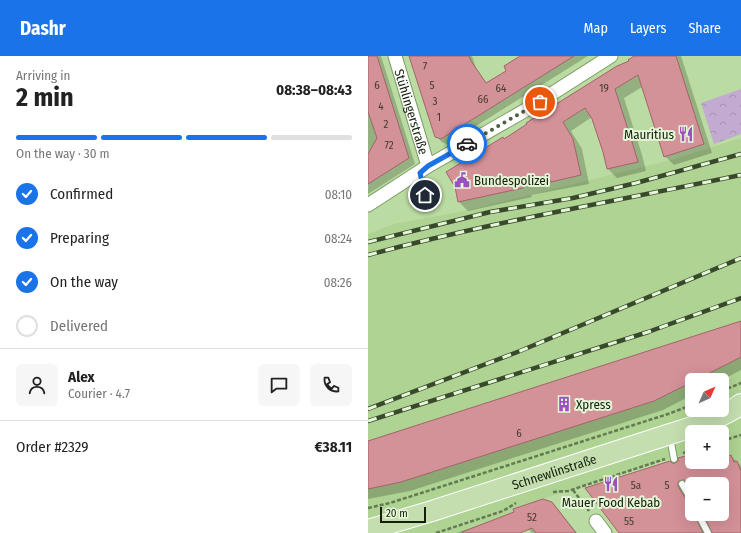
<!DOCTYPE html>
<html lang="en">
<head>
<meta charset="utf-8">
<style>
  :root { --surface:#fff; --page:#f6f6f6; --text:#222; --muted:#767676; --line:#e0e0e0; --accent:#1a73e8 }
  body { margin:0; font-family:"Fira Sans Condensed",sans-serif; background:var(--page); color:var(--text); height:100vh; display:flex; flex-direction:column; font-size:15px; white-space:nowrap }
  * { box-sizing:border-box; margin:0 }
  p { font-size:13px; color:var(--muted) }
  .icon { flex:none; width:22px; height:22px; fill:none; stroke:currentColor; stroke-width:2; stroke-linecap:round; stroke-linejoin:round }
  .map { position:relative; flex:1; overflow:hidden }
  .details { display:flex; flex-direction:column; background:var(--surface); width:368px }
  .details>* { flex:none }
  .needle { width:26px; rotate:45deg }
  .buttons { position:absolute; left:317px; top:317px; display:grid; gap:8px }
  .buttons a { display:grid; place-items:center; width:44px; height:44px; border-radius:6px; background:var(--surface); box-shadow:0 4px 16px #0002; font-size:20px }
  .scale { position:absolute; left:12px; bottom:10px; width:46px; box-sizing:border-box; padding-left:4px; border:2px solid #14200a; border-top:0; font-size:11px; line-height:14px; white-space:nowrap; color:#14200a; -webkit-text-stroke:3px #e5f6d9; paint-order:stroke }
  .pin { position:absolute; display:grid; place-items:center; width:34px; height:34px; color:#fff; margin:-17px; border:2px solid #fff; border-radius:50%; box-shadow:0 1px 4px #0007 }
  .courier { position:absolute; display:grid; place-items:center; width:40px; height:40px; margin:-20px; border:3px solid #1a73e8; border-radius:50%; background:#fff; color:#222; box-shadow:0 1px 5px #0007 }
  .overview em { font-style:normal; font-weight:700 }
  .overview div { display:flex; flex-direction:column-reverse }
  .overview { display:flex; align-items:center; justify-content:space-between; height:68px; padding:0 16px }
  h1 { font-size:26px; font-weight:700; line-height:30px }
  .bar { display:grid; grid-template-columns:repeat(4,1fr); gap:6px 4px; align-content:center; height:48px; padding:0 16px }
  .bar i { height:5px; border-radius:3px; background:var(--line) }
  .bar .on { background:var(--accent) }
  .bar p { grid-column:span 4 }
  .line { display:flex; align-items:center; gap:10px; padding:0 16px; border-top:1px solid var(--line) }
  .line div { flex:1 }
  .round { display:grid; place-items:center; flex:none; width:42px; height:42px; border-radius:6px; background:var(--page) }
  ol { padding:0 16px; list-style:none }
  li { display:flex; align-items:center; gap:12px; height:44px }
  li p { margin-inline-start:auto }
  li .icon { padding:4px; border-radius:50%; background:var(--accent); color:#fff; stroke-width:4 }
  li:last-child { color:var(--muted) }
  li i { width:22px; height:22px; border:2px solid var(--line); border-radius:50% }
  header { display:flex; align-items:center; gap:24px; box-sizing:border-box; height:56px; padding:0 20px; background:var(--accent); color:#fff }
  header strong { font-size:19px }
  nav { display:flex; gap:22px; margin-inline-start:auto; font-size:14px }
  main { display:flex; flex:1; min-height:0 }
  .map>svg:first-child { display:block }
  .built { fill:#aed392; fill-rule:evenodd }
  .park { fill:url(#park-crowns) }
  .shadow { fill:#0003; fill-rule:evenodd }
  .building { fill:#d39198; stroke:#a5636b }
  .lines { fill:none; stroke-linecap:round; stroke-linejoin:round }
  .lane-casing { stroke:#7c9c64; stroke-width:8 }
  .street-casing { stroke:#7c9c64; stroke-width:15 }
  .primary-casing { stroke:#fff; stroke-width:22 }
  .path { stroke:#637a52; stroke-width:2.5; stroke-dasharray:4 2; stroke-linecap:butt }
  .lane { stroke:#fff; stroke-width:6 }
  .street { stroke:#fff; stroke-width:13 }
  .primary { stroke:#c4deb0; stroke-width:20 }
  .rail-casing { stroke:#394a2c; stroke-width:4.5 }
  .rail { stroke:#e5f6d9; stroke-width:3; stroke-dasharray:9; stroke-linecap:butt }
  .done { stroke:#4e613f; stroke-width:4; stroke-dasharray:0 7.2 }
  .route { stroke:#1a73e8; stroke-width:5 }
  .labels { text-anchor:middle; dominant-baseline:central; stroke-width:4; stroke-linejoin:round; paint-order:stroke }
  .number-label { font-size:11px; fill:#443c2e }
  .street-label { font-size:13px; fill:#14200a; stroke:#e5f6d9 }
  .poi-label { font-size:13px; fill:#14200a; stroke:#e5f6d9; text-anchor:start }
</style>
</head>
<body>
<header>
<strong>Dashr</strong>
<nav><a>Map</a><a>Layers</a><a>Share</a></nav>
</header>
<main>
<section class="details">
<div class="overview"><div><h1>2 min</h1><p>Arriving in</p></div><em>08:38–08:43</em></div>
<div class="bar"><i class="on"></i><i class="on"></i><i class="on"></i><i></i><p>On the way · 30 m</p></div>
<ol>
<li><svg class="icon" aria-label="check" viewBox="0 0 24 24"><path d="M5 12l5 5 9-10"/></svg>Confirmed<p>08:10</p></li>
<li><svg class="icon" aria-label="check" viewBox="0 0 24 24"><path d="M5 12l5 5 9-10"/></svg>Preparing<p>08:24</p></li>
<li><svg class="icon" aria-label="check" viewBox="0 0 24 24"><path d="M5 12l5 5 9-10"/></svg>On the way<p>08:26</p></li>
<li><i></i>Delivered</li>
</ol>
<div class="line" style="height:72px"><a class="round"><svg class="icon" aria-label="person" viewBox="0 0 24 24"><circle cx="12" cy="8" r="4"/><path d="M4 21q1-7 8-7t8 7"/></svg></a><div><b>Alex</b><p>Courier · 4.7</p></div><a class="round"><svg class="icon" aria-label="chat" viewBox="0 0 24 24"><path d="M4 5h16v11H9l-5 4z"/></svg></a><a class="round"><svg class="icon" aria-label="phone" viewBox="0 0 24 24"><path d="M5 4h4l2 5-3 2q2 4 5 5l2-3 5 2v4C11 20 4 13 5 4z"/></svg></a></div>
<div class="line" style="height:52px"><div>Order #2329</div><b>€38.11</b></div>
</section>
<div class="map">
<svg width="373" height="477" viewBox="0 0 373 477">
  <defs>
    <pattern id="park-crowns" width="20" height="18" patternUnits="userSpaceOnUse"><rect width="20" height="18" fill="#c2aad1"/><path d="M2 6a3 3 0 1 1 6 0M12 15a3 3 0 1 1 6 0" fill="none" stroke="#a692b2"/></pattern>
  </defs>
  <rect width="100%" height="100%" fill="#badba1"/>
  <path class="built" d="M 373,82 L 373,477 L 354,458 L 354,428 L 337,428 L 329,406 L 354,406 L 354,376 L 324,376 L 324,396 L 145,452 L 154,477 L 0,477 L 0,178 L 26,168 L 96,155 L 307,103 ZM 324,324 L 354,324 L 354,354 L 324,354 Z"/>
  <path class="park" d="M 373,33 L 373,78 L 346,88 L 333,47 Z"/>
  <path class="shadow" d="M 0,0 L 13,0 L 47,108 L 0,138 Z
    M 42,0 L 104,0 L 108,12 L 119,28 L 140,15 L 154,0 L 220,0 L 79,88 L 74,86 L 68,80 Z
    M 268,0 L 313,0 L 344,97 L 306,109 L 297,100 L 274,31 L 256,42 L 274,99 L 278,115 L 249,122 L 240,113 L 236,96 L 224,61 L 203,75 L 214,93 L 221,128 L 163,139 L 164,141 L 100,155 L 91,146 L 88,130 L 136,84 L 262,5 Z
    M 373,266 L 373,314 L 354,324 L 324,324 L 324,339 L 295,354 L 42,435 L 0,443 L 0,386 Z
    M 324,399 L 324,406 L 331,406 L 334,412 L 348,406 L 354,406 L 354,404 L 363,400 L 373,410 L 373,477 L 345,477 L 336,459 L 333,460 L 337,477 L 253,477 L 304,408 L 308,408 ZM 324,428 L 354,428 L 354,458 L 324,458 L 324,450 L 315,436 L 317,430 L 321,429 L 324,434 Z
    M 175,444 L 184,446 L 209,477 L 164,477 L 145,454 Z
    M 137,461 L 146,477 L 88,477 Z"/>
  <path class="building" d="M 0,0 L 9,0 L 41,102 L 0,128 L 0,98 L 9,82 L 0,56 Z
    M 41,0 L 101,0 L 103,5 L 118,27 L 138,15 L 136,10 L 152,0 L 206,0 L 73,83 L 67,81 Z
    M 266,0 L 308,0 L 336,88 L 296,101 L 270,19 L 247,33 L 265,89 L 270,106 L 239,113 L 235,96 L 224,63 L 217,52 L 195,66 L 205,83 L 213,119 L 183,126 L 182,124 L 155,130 L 155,132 L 90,146 L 87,131 L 78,116 L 135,81 L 136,83 L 159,68 L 158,67 L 249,10 L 261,5 L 260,4 Z
    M 373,265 L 373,301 L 328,324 L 324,324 L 324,326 L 286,345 L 33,426 L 0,433 L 0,385 Z
    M 324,398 L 324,406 L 329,406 L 331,412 L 345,406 L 354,406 L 354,403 L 363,399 L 366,406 L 369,405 L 373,415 L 373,477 L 344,477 L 335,458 L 354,458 L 354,428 L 324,428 L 324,436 L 317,424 L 314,424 L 310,426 L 310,430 L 320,447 L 324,449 L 324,458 L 326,458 L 335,477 L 251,477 L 217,432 L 302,405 L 304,407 L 307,407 L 310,405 L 310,402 Z
    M 175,443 L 184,446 L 208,477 L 168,477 L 164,472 L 152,477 L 95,477 L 94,476 L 146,456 L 145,453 Z"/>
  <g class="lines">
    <g class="lane-casing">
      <path id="lane" d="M 52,117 L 57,139
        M 302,381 L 306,403
        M 314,428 L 324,445
        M 330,458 L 340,477"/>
    </g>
    <g class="street-casing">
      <g id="street">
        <path id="s1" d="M 27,0 L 60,110"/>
        <path d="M 0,149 L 60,110 L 163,51 L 243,0"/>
        <path d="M 228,465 L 237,477"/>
      </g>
    </g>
    <g class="primary-casing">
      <g id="primary">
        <path id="s2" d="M 0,474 L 64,455 L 302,378 C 324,371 355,362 373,348"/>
      </g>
    </g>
    <path class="path" d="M 354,335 L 373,327
      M 354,385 L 373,379
      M 315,397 L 324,395
      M 205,434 L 221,455
      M 185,436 L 200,435 L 297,403
      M 0,452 L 22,447 L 300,358 L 324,349
      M 68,477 L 135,455 L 148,447"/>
    <use href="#lane" class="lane"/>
    <use href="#street" class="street"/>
    <use href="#primary" class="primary"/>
    <g class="rail-casing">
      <path id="rail" d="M 0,186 L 122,156 L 205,142 L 268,127 L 373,98
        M 0,199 C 123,166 249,145 373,119
        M 0,353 L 152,295 L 373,202
        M 0,365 L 280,276 L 373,242"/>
    </g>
    <use href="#rail" class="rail"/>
  </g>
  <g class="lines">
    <path class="done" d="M 99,88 L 172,46"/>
    <path class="route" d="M 57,139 L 52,117 L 60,110 L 99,88"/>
  </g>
  <defs>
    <g id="restaurant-bare" transform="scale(1.2)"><path d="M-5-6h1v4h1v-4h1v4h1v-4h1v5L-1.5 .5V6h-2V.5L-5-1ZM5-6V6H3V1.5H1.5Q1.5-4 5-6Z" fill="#9b50c2" stroke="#e5f6d9" stroke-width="2.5" paint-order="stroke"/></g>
    <g id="civic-bare" transform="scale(1.2)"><path d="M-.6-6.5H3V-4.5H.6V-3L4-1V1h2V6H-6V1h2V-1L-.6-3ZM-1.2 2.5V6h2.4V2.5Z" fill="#9b50c2" stroke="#e5f6d9" stroke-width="2.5" paint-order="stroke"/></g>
    <g id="building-bare" transform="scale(1.2)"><path d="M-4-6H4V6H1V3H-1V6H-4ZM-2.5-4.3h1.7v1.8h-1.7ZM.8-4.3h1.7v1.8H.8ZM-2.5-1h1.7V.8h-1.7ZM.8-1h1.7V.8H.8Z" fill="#9b50c2" stroke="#e5f6d9" stroke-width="2.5" paint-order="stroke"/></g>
  </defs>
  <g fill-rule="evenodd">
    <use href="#restaurant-bare" x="318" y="78"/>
    <use href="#civic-bare" x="94" y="124"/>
    <use href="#building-bare" x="196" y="348"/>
    <use href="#restaurant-bare" x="243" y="428"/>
  </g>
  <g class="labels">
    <g class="number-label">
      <text x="57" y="10">7</text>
      <text x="9" y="29">6</text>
      <text x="64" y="29">5</text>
      <text x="133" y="32">64</text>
      <text x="236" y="32">19</text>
      <text x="115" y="43">66</text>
      <text x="67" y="45">3</text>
      <text x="13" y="50">4</text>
      <text x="71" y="61">1</text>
      <text x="18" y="68">2</text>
      <text x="21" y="89">72</text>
      <text x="151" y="377">6</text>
      <text x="268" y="429">5a</text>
      <text x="299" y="429">5</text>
      <text x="164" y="461">52</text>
      <text x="261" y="465">55</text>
    </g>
    <g class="street-label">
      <text stroke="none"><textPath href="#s1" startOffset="58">Stühlingerstraße</textPath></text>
      <text stroke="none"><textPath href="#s2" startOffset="195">Schnewlinstraße</textPath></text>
    </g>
    <g class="poi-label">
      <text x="306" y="78" text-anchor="end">Mauritius</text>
      <text x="106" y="124">Bundespolizei</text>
      <text x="208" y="348">Xpress</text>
      <text x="243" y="446" text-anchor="middle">Mauer Food Kebab</text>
    </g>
  </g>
</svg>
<div class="buttons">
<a><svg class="needle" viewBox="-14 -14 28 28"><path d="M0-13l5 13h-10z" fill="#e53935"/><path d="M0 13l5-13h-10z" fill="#767676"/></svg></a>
<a>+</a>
<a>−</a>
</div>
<div class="scale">20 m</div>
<div class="pin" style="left:172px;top:46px;background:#ea580c"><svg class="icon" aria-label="bag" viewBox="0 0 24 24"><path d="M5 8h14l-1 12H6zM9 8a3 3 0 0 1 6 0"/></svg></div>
<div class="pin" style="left:57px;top:139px;background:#1f2937"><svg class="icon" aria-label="home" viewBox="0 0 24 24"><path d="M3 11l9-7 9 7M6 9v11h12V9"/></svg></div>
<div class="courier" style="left:99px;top:88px"><svg class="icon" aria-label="car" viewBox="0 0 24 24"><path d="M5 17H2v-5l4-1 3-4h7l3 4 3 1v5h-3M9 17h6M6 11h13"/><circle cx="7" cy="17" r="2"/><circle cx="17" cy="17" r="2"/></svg></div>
</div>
</main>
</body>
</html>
